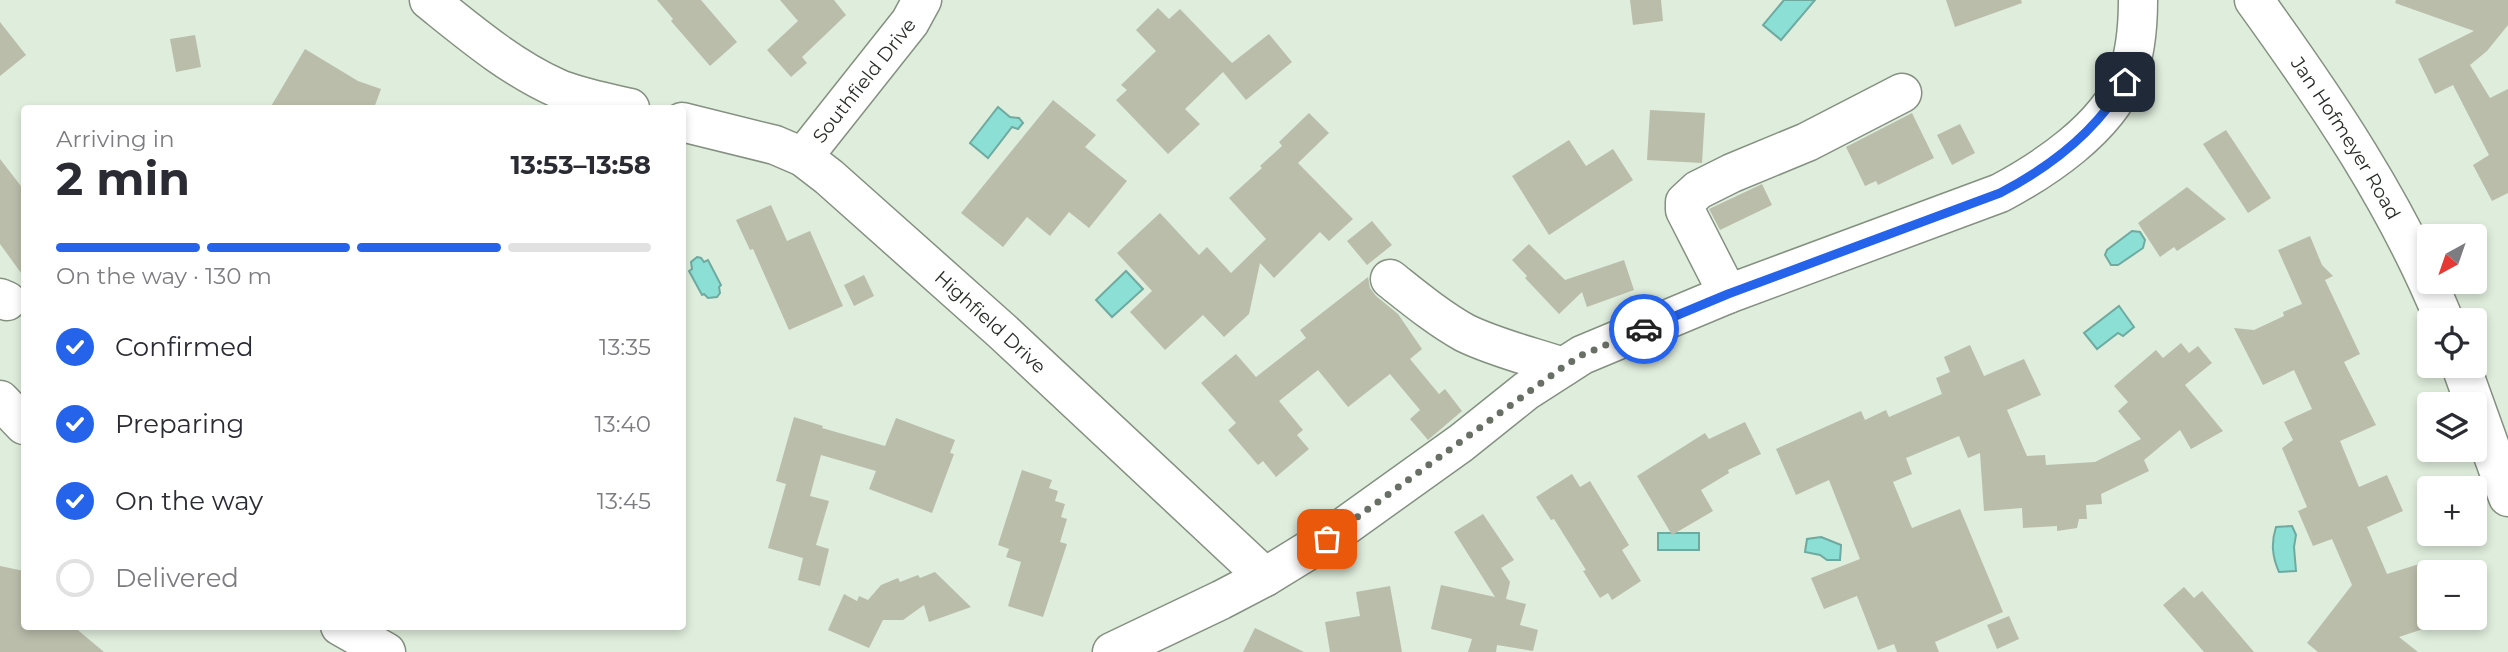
<!DOCTYPE html>
<html lang="en">
<head>
<meta charset="utf-8">
<style>
  :root { --surface:#fff; --page:#f7f7f7; --text:#2b2b33; --muted:#7c7c81; --line:#e1e1e2; --accent:#2563eb }
  body { margin:0; font-family:Montserrat,sans-serif; background:var(--page); color:var(--text); height:100vh; display:flex; flex-direction:column; font-size:26px; white-space:nowrap }
  * { box-sizing:border-box; margin:0 }
  p { font-size:23px; color:var(--muted) }
  .icon { flex:none; width:38px; height:38px; fill:none; stroke:currentColor; stroke-width:2; stroke-linecap:round; stroke-linejoin:round }
  .map { position:relative; flex:1; overflow:hidden }
  .details { position:absolute; left:21px; top:105px; width:665px; height:525px; display:flex; flex-direction:column; background:var(--surface); border-radius:7px; box-shadow:0 4px 10px #0003 }
  .details>* { flex:none }
  .needle { width:46px; rotate:220deg }
  .buttons { position:absolute; left:2417px; top:224px; display:grid; gap:14px }
  .buttons a { display:grid; place-items:center; width:70px; height:70px; border-radius:7px; background:var(--surface); box-shadow:0 4px 10px #0003; font-size:35px }
  .pin { position:absolute; display:grid; place-items:center; width:60px; height:60px; color:#fff; margin:-30px; border-radius:14px; box-shadow:0 4px 10px #0006 }
  .courier { position:absolute; display:grid; place-items:center; width:70px; height:70px; margin:-35px; border:5px solid #2563eb; border-radius:50%; background:#fff; color:#222; box-shadow:0 2px 9px #0007 }
  .summary em { font-style:normal; font-weight:700 }
  .summary div { display:flex; flex-direction:column-reverse }
  .summary { display:flex; align-items:center; justify-content:space-between; height:119px; padding:0 35px }
  h1 { font-size:46px; font-weight:700; line-height:52px }
  .bar { display:grid; grid-template-columns:repeat(4,1fr); gap:10px 7px; align-content:center; height:84px; padding:0 35px }
  .bar i { height:9px; border-radius:5px; background:var(--line) }
  .bar .selected { background:var(--accent) }
  .bar p { grid-column:span 4 }
  ol { padding:0 35px; list-style:none }
  li { display:flex; align-items:center; gap:21px; height:77px }
  li p { margin-inline-start:auto }
  li .icon { padding:7px; border-radius:50%; background:var(--accent); color:#fff; stroke-width:4 }
  li:last-child { color:var(--muted) }
  li i { width:38px; height:38px; border:4px solid var(--line); border-radius:50% }
  .map>svg:first-child { display:block }
  .water { fill:#8cdfd4; stroke:#6eaaa0; stroke-width:2 }
  .building { fill:#babdaa }
  .lines { fill:none; stroke-linecap:round; stroke-linejoin:round }
  .minor-casing { stroke:#849080; stroke-width:41 }
  .minor { stroke:#fff; stroke-width:38 }
  .done { stroke:#687066; stroke-width:7; stroke-dasharray:0 12.6 }
  .route { stroke:#2563eb; stroke-width:9 }
  .labels { text-anchor:middle; dominant-baseline:central; stroke-width:6; stroke-linejoin:round; paint-order:stroke }
  .street-label { font-size:19px; fill:#282d27; stroke:#fff }
</style>
</head>
<body>
<div class="map">
<svg width="2508" height="652" viewBox="0 0 2508 652">
  <rect width="100%" height="100%" fill="#dfeddc"/>
  <path class="water" d="M 1784,0 L 1815,0 L 1781,40 L 1763,25 Z
    M 998,107 L 1010,117 L 1019,118 L 1023,123 L 1018,129 L 1012,127 L 988,158 L 970,143 Z
    M 2132,231 L 2140,232 L 2145,240 L 2143,248 L 2118,265 L 2111,265 L 2105,255 L 2107,250 Z
    M 697,257 L 701,258 L 704,262 L 708,260 L 721,285 L 719,287 L 720,293 L 717,297 L 708,298 L 704,294 L 702,295 L 689,271 L 692,269 L 691,262 Z
    M 1126,271 L 1143,289 L 1112,317 L 1096,300 Z
    M 2119,306 L 2134,327 L 2123,336 L 2118,333 L 2097,349 L 2084,333 Z
    M 2292,526 L 2296,535 L 2294,547 L 2296,571 L 2279,572 C 2272,556 2271,543 2276,527 Z
    M 1658,533 L 1699,533 L 1699,550 L 1658,550 Z
    M 1821,537 L 1841,545 L 1840,560 L 1827,560 L 1820,555 L 1805,552 L 1807,539 Z"/>
  <path class="building" d="M 657,0 L 701,0 L 737,42 L 710,66 L 671,21 L 673,19 Z
    M 780,0 L 834,0 L 846,15 L 802,57 L 807,63 L 791,77 L 767,50 L 798,21 Z
    M 1630,0 L 1661,0 L 1663,21 L 1633,25 Z
    M 1946,0 L 2021,0 L 2022,3 L 1955,27 Z
    M 2396,0 L 2508,0 L 2508,25 L 2487,51 L 2470,65 L 2490,98 L 2508,89 L 2508,193 L 2492,201 L 2473,165 L 2489,155 L 2453,85 L 2435,94 L 2418,59 L 2474,31 L 2395,3 Z
    M 1158,8 L 1169,19 L 1180,9 L 1232,63 L 1269,34 L 1292,62 L 1246,100 L 1223,72 L 1185,109 L 1200,124 L 1168,154 L 1116,100 L 1127,90 L 1121,85 L 1156,51 L 1136,30 Z
    M 0,22 L 26,55 L 0,76 Z
    M 195,35 L 201,67 L 176,72 L 170,39 Z
    M 305,49 L 358,81 L 381,89 L 374,108 L 270,108 Z
    M 1053,100 L 1096,135 L 1085,147 L 1127,181 L 1089,228 L 1069,212 L 1050,236 L 1027,217 L 1003,247 L 961,213 Z
    M 1650,110 L 1705,113 L 1702,163 L 1647,160 Z
    M 1309,113 L 1329,133 L 1298,163 L 1353,219 L 1329,241 L 1320,232 L 1274,278 L 1260,263 L 1249,314 L 1224,337 L 1203,315 L 1165,350 L 1130,312 L 1152,291 L 1117,253 L 1160,213 L 1199,255 L 1207,247 L 1231,273 L 1266,239 L 1229,198 L 1262,168 L 1260,166 L 1282,146 L 1279,142 Z
    M 1912,113 L 1934,158 L 1878,185 L 1876,181 L 1865,186 L 1846,147 Z
    M 1960,124 L 1975,153 L 1952,165 L 1937,135 Z
    M 2226,130 L 2271,198 L 2248,213 L 2203,144 Z
    M 1569,140 L 1586,166 L 1613,149 L 1633,180 L 1549,235 L 1512,176 Z
    M 0,159 L 24,190 L 24,277 L 0,244 Z
    M 1762,184 L 1772,205 L 1720,230 L 1709,209 Z
    M 2187,187 L 2226,219 L 2177,251 L 2174,247 L 2160,257 L 2138,223 Z
    M 771,205 L 787,241 L 810,231 L 843,306 L 789,330 L 753,249 L 750,250 L 736,220 Z
    M 1372,221 L 1392,245 L 1367,265 L 1347,241 Z
    M 2310,236 L 2322,265 L 2333,276 L 2325,280 L 2360,354 L 2344,362 L 2376,425 L 2340,441 L 2359,487 L 2387,475 L 2403,511 L 2367,527 L 2387,574 L 2429,561 L 2429,627 L 2399,637 L 2418,652 L 2318,652 L 2307,643 L 2352,585 L 2332,539 L 2313,546 L 2298,511 L 2307,507 L 2282,448 L 2293,440 L 2284,422 L 2312,409 L 2294,370 L 2263,385 L 2234,328 L 2254,330 L 2284,316 L 2283,312 L 2302,304 L 2278,250 Z
    M 1529,244 L 1565,280 L 1624,260 L 1634,290 L 1587,307 L 1582,292 L 1559,314 L 1525,278 L 1527,276 L 1512,260 Z
    M 864,275 L 874,296 L 854,306 L 844,285 Z
    M 1368,277 L 1370,288 L 1376,296 L 1398,314 L 1422,349 L 1410,359 L 1439,394 L 1445,389 L 1462,411 L 1428,440 L 1410,419 L 1420,410 L 1390,374 L 1348,407 L 1318,370 L 1279,401 L 1303,430 L 1297,435 L 1309,449 L 1276,477 L 1263,461 L 1258,465 L 1228,430 L 1236,423 L 1201,383 L 1236,354 L 1256,377 L 1306,338 L 1300,330 Z
    M 2181,343 L 2189,353 L 2198,346 L 2212,363 L 2185,385 L 2223,431 L 2191,449 L 2180,430 L 2144,460 L 2149,471 L 2101,494 L 2102,504 L 2086,505 L 2087,519 L 2079,519 L 2077,528 L 2057,531 L 2057,526 L 2023,528 L 2022,508 L 1984,511 L 1980,453 L 1968,458 L 1959,436 L 1906,458 L 1912,474 L 1893,482 L 1912,528 L 1960,509 L 2003,612 L 1935,642 L 1939,652 L 1897,652 L 1894,644 L 1878,650 L 1857,596 L 1824,609 L 1811,578 L 1860,559 L 1829,480 L 1796,495 L 1776,449 L 1861,411 L 1865,420 L 1886,410 L 1889,417 L 1942,394 L 1936,378 L 1950,372 L 1944,357 L 1970,345 L 1984,376 L 2024,359 L 2041,395 L 2007,410 L 2027,456 L 2045,455 L 2046,465 L 2095,462 L 2141,439 L 2118,411 L 2128,402 L 2114,386 L 2156,350 L 2163,358 Z
    M 794,417 L 823,426 L 822,428 L 885,446 L 896,418 L 955,440 L 950,453 L 954,454 L 932,513 L 869,489 L 876,471 L 821,455 L 810,496 L 829,501 L 816,545 L 829,549 L 820,586 L 798,580 L 803,558 L 768,548 L 786,484 L 776,481 Z
    M 1745,422 L 1761,454 L 1728,470 L 1729,473 L 1701,490 L 1713,511 L 1672,535 L 1637,476 L 1705,433 L 1709,439 Z
    M 1022,470 L 1052,480 L 1049,488 L 1058,491 L 1055,501 L 1065,504 L 1061,517 L 1067,519 L 1060,542 L 1067,544 L 1043,617 L 1008,606 L 1021,562 L 1006,557 L 1009,549 L 998,545 Z
    M 1572,474 L 1580,487 L 1590,481 L 1629,545 L 1622,550 L 1641,581 L 1612,600 L 1608,593 L 1600,598 L 1583,571 L 1586,570 L 1554,519 L 1551,520 L 1536,497 Z
    M 1483,514 L 1514,560 L 1501,568 L 1510,582 L 1506,599 L 1526,604 L 1520,625 L 1538,630 L 1533,651 L 1497,645 L 1496,652 L 1468,652 L 1472,639 L 1431,629 L 1441,585 L 1495,597 L 1454,532 Z
    M 0,566 L 24,571 L 24,626 L 73,626 L 104,652 L 0,652 Z
    M 935,572 L 971,607 L 929,622 L 924,605 L 903,620 L 883,620 L 869,648 L 828,630 L 844,594 L 857,601 L 859,596 L 868,600 L 881,585 L 898,578 L 900,582 L 918,575 L 920,578 Z
    M 1390,586 L 1402,652 L 1330,652 L 1325,622 L 1360,616 L 1356,592 Z
    M 2184,587 L 2194,598 L 2202,591 L 2254,652 L 2204,652 L 2163,605 Z
    M 2009,616 L 2019,639 L 1997,649 L 1987,625 Z
    M 1255,628 L 1304,652 L 1243,652 Z"/>
  <g class="lines">
    <g class="minor-casing">
      <g id="minor">
        <path d="M 429,0 C 469,32 510,67 557,88 C 580,98 606,102 630,108"/>
        <path id="s1" d="M 2254,0 C 2327,101 2397,204 2444,320"/>
        <path id="s2" d="M 682,122 L 775,145 L 803,157 L 829,177 L 1003,332 L 1265,577"/>
        <path id="s3" d="M 803,157 L 910,22 L 922,0"/>
        <path d="M 1390,279 C 1414,298 1438,318 1465,333 C 1496,348 1530,356 1563,367"/>
        <path d="M 1728,294 L 1685,210 L 1685,202 L 1698,190 L 1732,173 L 1807,142 L 1902,93"/>
        <path d="M 0,298 L 7,301"/>
        <path d="M 2461,366 L 2508,497"/>
        <path d="M 0,400 L 24,425"/>
        <path d="M 340,626 L 386,652"/>
        <path d="M 1112,652 L 1221,600 L 1265,577 L 1327,539 L 1461,443 L 1526,391 L 1582,355 L 1728,294 L 2000,193 C 2045,169 2105,129 2126,79 C 2135,56 2138,26 2138,0"/>
      </g>
    </g>
    <use href="#minor" class="minor"/>
  </g>
  <g class="lines">
    <path class="done" d="M 1327,539 L 1563,367 L 1582,355 L 1644,329"/>
    <path class="route" d="M 1644,329 L 1728,294 L 2000,193 C 2050,167 2096,132 2125,82"/>
  </g>
  <g class="labels">
    <g class="street-label">
      <text stroke="none"><textPath href="#s3" startOffset="98">Southfield Drive</textPath></text>
      <text stroke="none"><textPath href="#s1" startOffset="166">Jan Hofmeyer Road</textPath></text>
      <text stroke="none"><textPath href="#s2" startOffset="376">Highfield Drive</textPath></text>
    </g>
  </g>
</svg>
<div class="buttons">
<a><svg class="needle" viewBox="-14 -14 28 28"><path d="M0-13l5 13h-10z" fill="#e53935"/><path d="M0 13l5-13h-10z" fill="#7c7c81"/></svg></a>
<a><svg class="icon" aria-label="locate" viewBox="0 0 24 24"><circle cx="12" cy="12" r="6"/><path d="M12 2v4M12 18v4M2 12h4M18 12h4"/></svg></a>
<a><svg class="icon" aria-label="layers" viewBox="0 0 24 24"><path d="M12 4l9 5-9 5-9-5zM3 14l9 5 9-5"/></svg></a>
<a>+</a>
<a>−</a>
</div>
<div class="pin" style="left:1327px;top:539px;background:#ea580c"><svg class="icon" aria-label="bag" viewBox="0 0 24 24"><path d="M5 8h14l-1 12H6zM9 8a3 3 0 0 1 6 0"/></svg></div>
<div class="pin" style="left:2125px;top:82px;background:#1f2937"><svg class="icon" aria-label="home" viewBox="0 0 24 24"><path d="M3 11l9-7 9 7M6 9v11h12V9"/></svg></div>
<div class="courier" style="left:1644px;top:329px"><svg class="icon" aria-label="car" viewBox="0 0 24 24"><path d="M5 17H2v-5l4-1 3-4h7l3 4 3 1v5h-3M9 17h6M6 11h13"/><circle cx="7" cy="17" r="2"/><circle cx="17" cy="17" r="2"/></svg></div>
<section class="details">
<div class="summary"><div><h1>2 min</h1><p>Arriving in</p></div><em>13:53–13:58</em></div>
<div class="bar"><i class="selected"></i><i class="selected"></i><i class="selected"></i><i></i><p>On the way · 130 m</p></div>
<ol>
<li><svg class="icon" aria-label="check" viewBox="0 0 24 24"><path d="M5 12l5 5 9-10"/></svg>Confirmed<p>13:35</p></li>
<li><svg class="icon" aria-label="check" viewBox="0 0 24 24"><path d="M5 12l5 5 9-10"/></svg>Preparing<p>13:40</p></li>
<li><svg class="icon" aria-label="check" viewBox="0 0 24 24"><path d="M5 12l5 5 9-10"/></svg>On the way<p>13:45</p></li>
<li><i></i>Delivered</li>
</ol>
</section>
</div>
</body>
</html>
